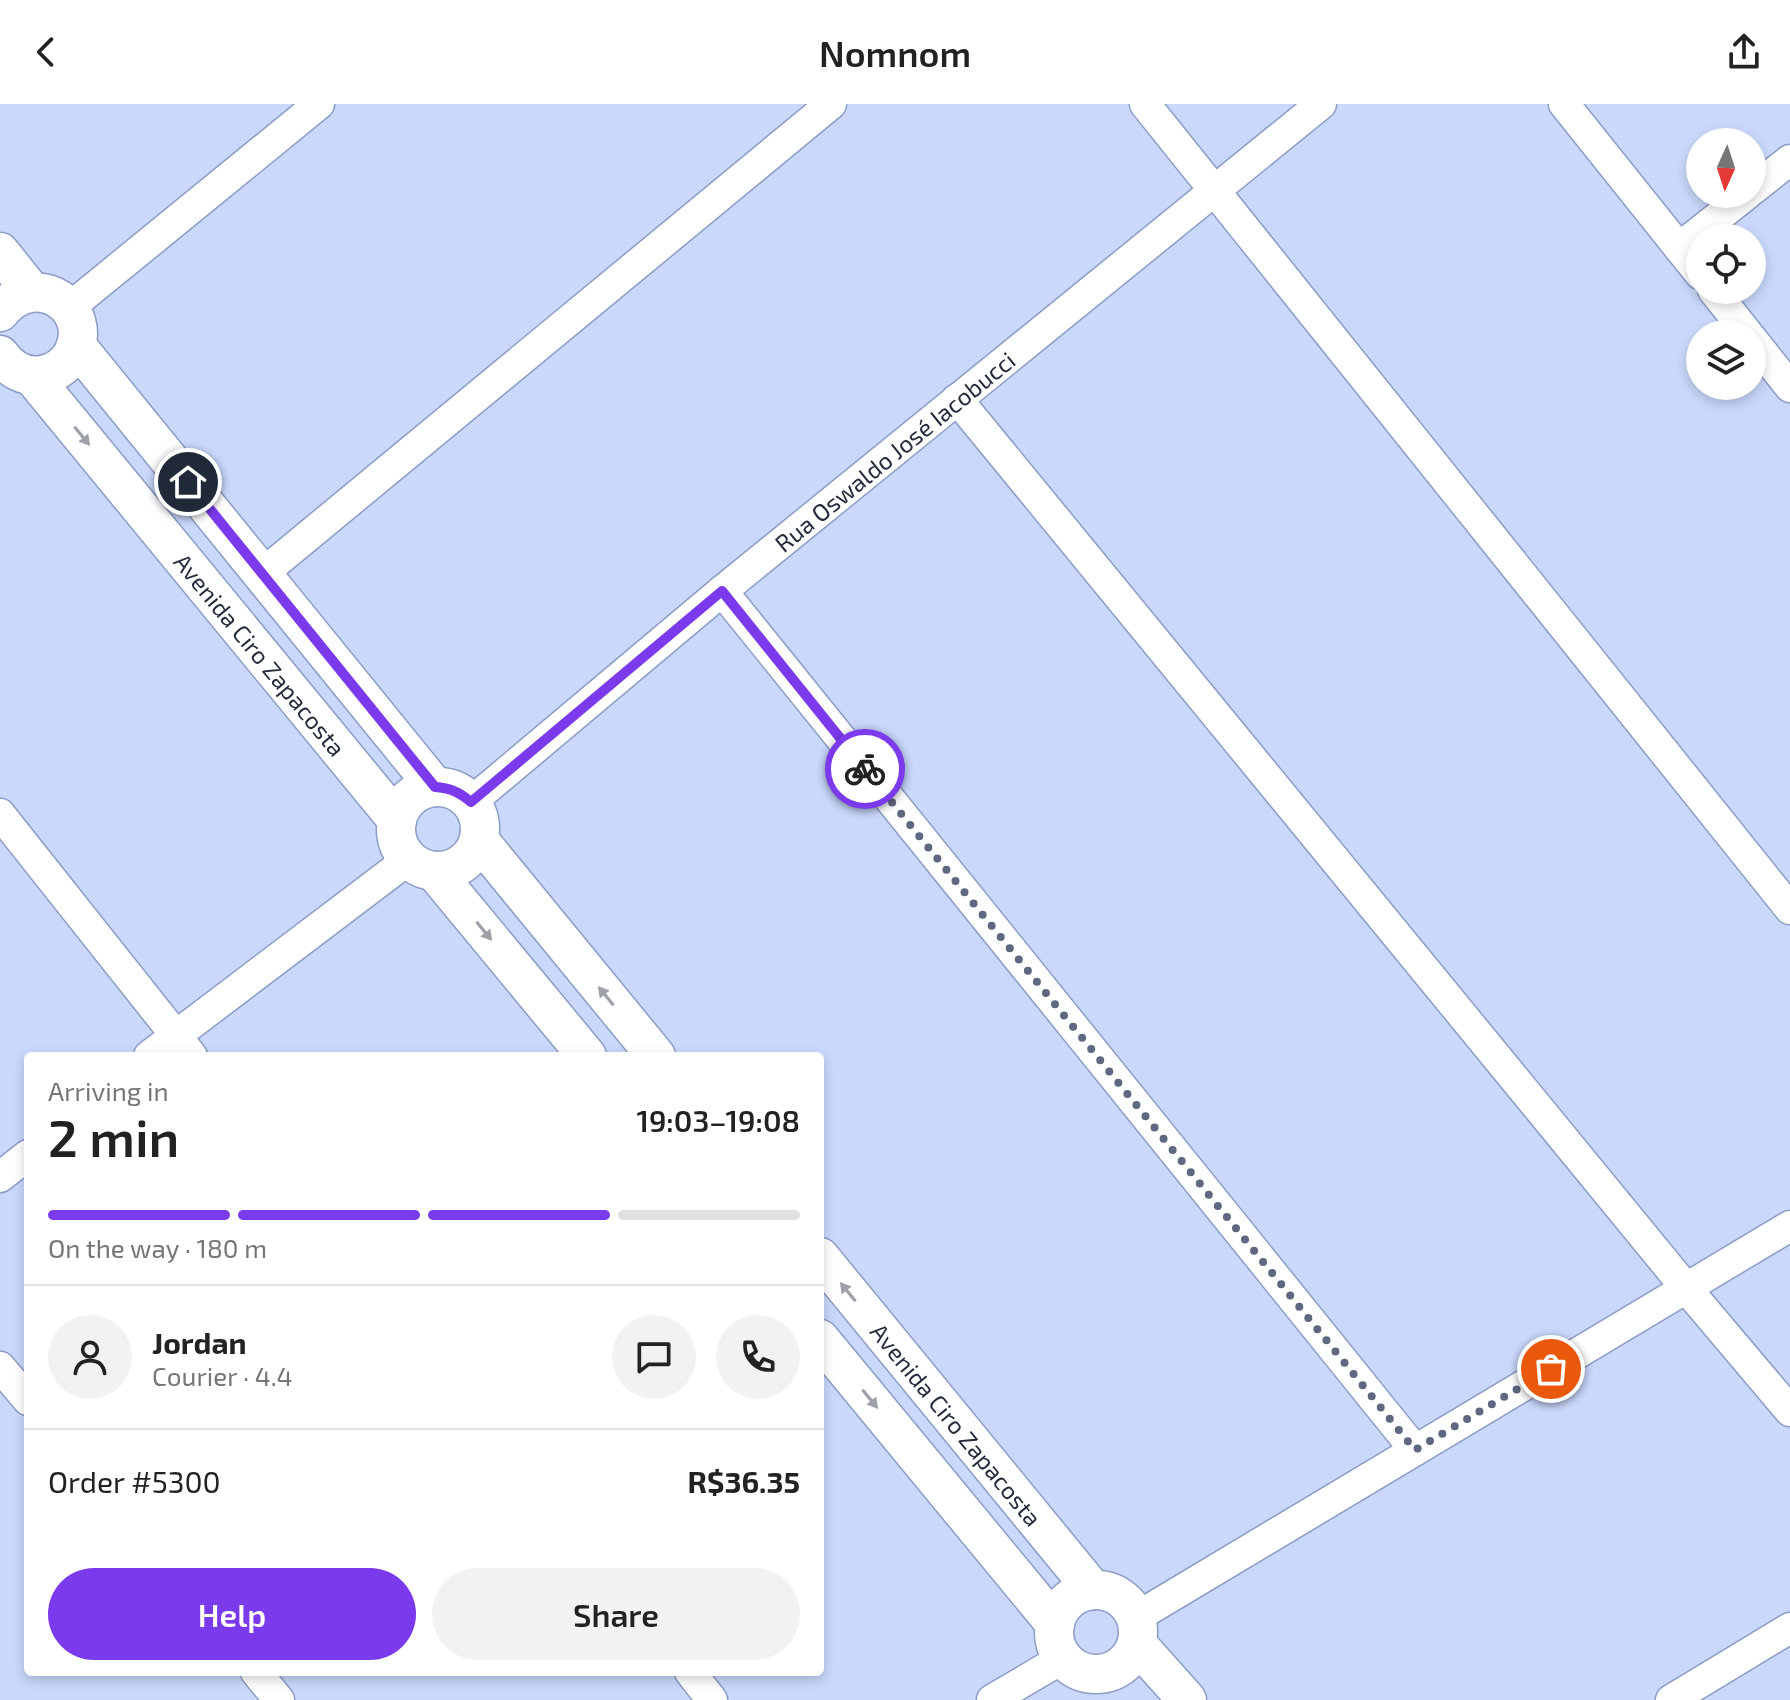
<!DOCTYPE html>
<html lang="en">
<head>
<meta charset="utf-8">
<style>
  :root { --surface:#fff; --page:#f2f2f2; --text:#222; --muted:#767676; --line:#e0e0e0; --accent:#7c3aed }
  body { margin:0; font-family:"Exo 2",sans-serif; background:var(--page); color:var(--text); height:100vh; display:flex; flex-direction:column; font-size:30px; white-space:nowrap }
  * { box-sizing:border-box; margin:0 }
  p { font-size:26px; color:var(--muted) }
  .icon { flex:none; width:44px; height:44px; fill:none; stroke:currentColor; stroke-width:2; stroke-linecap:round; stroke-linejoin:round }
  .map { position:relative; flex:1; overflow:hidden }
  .drawer { position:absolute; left:24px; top:948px; width:800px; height:624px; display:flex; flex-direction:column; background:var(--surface); border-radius:8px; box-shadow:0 4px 12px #0003 }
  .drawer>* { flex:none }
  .needle { width:52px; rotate:183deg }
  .controls { position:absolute; left:1686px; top:24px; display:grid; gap:16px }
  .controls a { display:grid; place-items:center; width:80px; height:80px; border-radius:50%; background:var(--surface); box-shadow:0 4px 12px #0003; font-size:40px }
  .pin { position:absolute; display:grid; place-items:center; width:68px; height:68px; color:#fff; margin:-34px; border:4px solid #fff; border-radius:50%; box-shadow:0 2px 8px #0007 }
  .courier { position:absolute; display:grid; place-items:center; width:80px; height:80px; margin:-40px; border:6px solid #7c3aed; border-radius:50%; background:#fff; color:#222; box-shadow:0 2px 10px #0007 }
  .head em { font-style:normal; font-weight:600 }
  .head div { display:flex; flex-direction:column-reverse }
  .head { display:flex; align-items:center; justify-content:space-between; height:136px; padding:0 24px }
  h1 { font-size:52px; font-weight:600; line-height:60px }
  .bar { display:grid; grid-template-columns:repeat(4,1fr); gap:12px 8px; align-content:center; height:96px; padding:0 24px }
  .bar i { height:10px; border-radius:6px; background:var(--line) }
  .bar .on { background:var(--accent) }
  .bar p { grid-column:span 4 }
  .line { display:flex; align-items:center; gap:20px; padding:0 24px; border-top:2px solid var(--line) }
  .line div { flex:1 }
  .round { display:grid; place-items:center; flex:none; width:84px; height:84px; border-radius:42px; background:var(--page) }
  .cta { display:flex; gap:16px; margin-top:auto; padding:16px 24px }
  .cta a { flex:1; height:92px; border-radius:48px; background:var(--accent); color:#fff; font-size:32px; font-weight:600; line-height:92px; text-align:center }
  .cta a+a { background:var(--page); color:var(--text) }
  header { display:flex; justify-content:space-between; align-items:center; height:104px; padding:0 24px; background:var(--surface); font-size:36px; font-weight:600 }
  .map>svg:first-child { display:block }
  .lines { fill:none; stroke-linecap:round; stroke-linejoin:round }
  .minor-casing { stroke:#8b9cc6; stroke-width:33 }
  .tertiary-casing { stroke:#8b9cc6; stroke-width:41 }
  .minor { stroke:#fff; stroke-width:30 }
  .tertiary { stroke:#fff; stroke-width:38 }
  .oneway { fill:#9da0a8 }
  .done { stroke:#5e6880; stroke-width:8; stroke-dasharray:0 14.4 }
  .route { stroke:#7c3aed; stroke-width:10 }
  .labels { text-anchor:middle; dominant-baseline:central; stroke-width:6; stroke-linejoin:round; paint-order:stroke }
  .street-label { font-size:24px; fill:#252c3d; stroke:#dee5f7 }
</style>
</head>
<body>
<header><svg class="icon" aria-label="back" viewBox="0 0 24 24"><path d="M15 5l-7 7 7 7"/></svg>Nomnom<svg class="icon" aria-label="share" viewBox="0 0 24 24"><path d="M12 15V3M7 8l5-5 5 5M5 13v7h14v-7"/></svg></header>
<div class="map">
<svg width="1790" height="1596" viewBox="0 0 1790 1596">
  <rect width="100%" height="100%" fill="#c9d8fc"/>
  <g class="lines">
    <g class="minor-casing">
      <g id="minor">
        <path d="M 1145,0 L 1790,805"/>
        <path d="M 1564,0 L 1700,170"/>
        <path d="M 1752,86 L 1790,56"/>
        <path d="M 1679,144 L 1747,90"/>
        <path d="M 1713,186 L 1748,230"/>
        <path d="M 69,204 L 319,0"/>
        <path d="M 1752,235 L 1790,283"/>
        <path d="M 957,295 L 1686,1184 L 1790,1307"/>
        <path d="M 262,470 L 831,0"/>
        <path d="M 722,487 L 1415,1346"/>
        <path id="s1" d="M 471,698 L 722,487 L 1321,0"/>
        <path d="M 0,710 L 192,952"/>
        <path d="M 149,952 L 409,755"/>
        <path d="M 0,1073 L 28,1051"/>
        <path d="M 0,1263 L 28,1296"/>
        <path d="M 1135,1514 L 1790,1122"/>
        <path d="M 256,1568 L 279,1596"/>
        <path d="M 690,1568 L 712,1596"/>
        <path d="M 992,1596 L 1063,1554"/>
        <path d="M 1671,1596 L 1790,1524"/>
      </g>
    </g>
    <g class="tertiary-casing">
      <g id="tertiary">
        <path d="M 0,148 L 32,188"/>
        <path d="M 0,208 C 37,162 97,206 72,251 C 65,262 55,269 42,271 C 25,274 10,265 0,251"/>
        <path d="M 76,241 L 435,683"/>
        <path id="s2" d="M 32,272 L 397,716"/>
        <circle cx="438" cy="725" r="42"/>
        <path d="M 479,736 L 656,952"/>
        <path d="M 434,767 L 587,952"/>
        <path id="s3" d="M 820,1153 L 1093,1486"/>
        <path d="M 820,1235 L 1055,1520"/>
        <circle cx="1096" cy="1528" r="42"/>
        <path d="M 1137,1540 L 1187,1596"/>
      </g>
    </g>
    <use href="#minor" class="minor"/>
    <use href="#tertiary" class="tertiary"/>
  </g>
  <defs><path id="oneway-solid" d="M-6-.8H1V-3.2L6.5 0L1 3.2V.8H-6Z" transform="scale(2)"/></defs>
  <g class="oneway">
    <use href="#oneway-solid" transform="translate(82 332) rotate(51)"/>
    <use href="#oneway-solid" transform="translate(484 827) rotate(51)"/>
    <use href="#oneway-solid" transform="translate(606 892) rotate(-129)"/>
    <use href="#oneway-solid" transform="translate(848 1188) rotate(-129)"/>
    <use href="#oneway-solid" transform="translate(870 1295) rotate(51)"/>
  </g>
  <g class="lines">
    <path class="done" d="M 865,665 L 1415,1346 L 1551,1265"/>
    <path class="route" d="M 188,378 L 435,683 C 450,684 459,688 471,698 L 722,487 L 865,665"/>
  </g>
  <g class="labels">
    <g class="street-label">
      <text stroke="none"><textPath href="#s1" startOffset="550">Rua Oswaldo José Iacobucci</textPath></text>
      <text stroke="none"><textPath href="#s2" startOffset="360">Avenida Ciro Zapacosta</textPath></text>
      <text stroke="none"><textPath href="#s3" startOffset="216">Avenida Ciro Zapacosta</textPath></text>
    </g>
  </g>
</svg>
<div class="controls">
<a><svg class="needle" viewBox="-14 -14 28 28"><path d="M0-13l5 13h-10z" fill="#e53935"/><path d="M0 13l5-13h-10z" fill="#767676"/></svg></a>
<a><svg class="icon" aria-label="locate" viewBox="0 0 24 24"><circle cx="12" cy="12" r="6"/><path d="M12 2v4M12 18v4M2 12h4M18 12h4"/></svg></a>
<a><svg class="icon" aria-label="layers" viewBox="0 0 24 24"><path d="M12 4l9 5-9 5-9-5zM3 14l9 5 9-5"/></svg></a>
</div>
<div class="pin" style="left:1551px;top:1265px;background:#ea580c"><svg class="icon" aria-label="bag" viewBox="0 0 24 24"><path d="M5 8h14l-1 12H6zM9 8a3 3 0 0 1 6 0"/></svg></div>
<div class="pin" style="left:188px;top:378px;background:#1f2937"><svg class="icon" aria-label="home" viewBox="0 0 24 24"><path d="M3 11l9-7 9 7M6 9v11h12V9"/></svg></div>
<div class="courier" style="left:865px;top:665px"><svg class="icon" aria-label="bike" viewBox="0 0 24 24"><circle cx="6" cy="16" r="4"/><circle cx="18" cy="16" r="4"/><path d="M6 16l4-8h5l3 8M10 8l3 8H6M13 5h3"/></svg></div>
<section class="drawer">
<div class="head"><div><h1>2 min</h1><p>Arriving in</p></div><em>19:03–19:08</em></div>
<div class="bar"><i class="on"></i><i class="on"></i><i class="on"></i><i></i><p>On the way · 180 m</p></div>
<div class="line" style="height:144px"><a class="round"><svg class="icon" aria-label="person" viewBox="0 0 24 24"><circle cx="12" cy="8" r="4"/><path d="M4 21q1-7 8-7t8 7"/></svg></a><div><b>Jordan</b><p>Courier · 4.4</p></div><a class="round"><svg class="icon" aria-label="chat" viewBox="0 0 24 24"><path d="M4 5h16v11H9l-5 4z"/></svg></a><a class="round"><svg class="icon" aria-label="phone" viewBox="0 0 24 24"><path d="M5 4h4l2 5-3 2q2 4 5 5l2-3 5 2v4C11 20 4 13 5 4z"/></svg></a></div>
<div class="line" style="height:104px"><div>Order #5300</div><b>R$36.35</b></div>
<div class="cta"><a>Help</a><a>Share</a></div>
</section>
</div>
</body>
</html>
